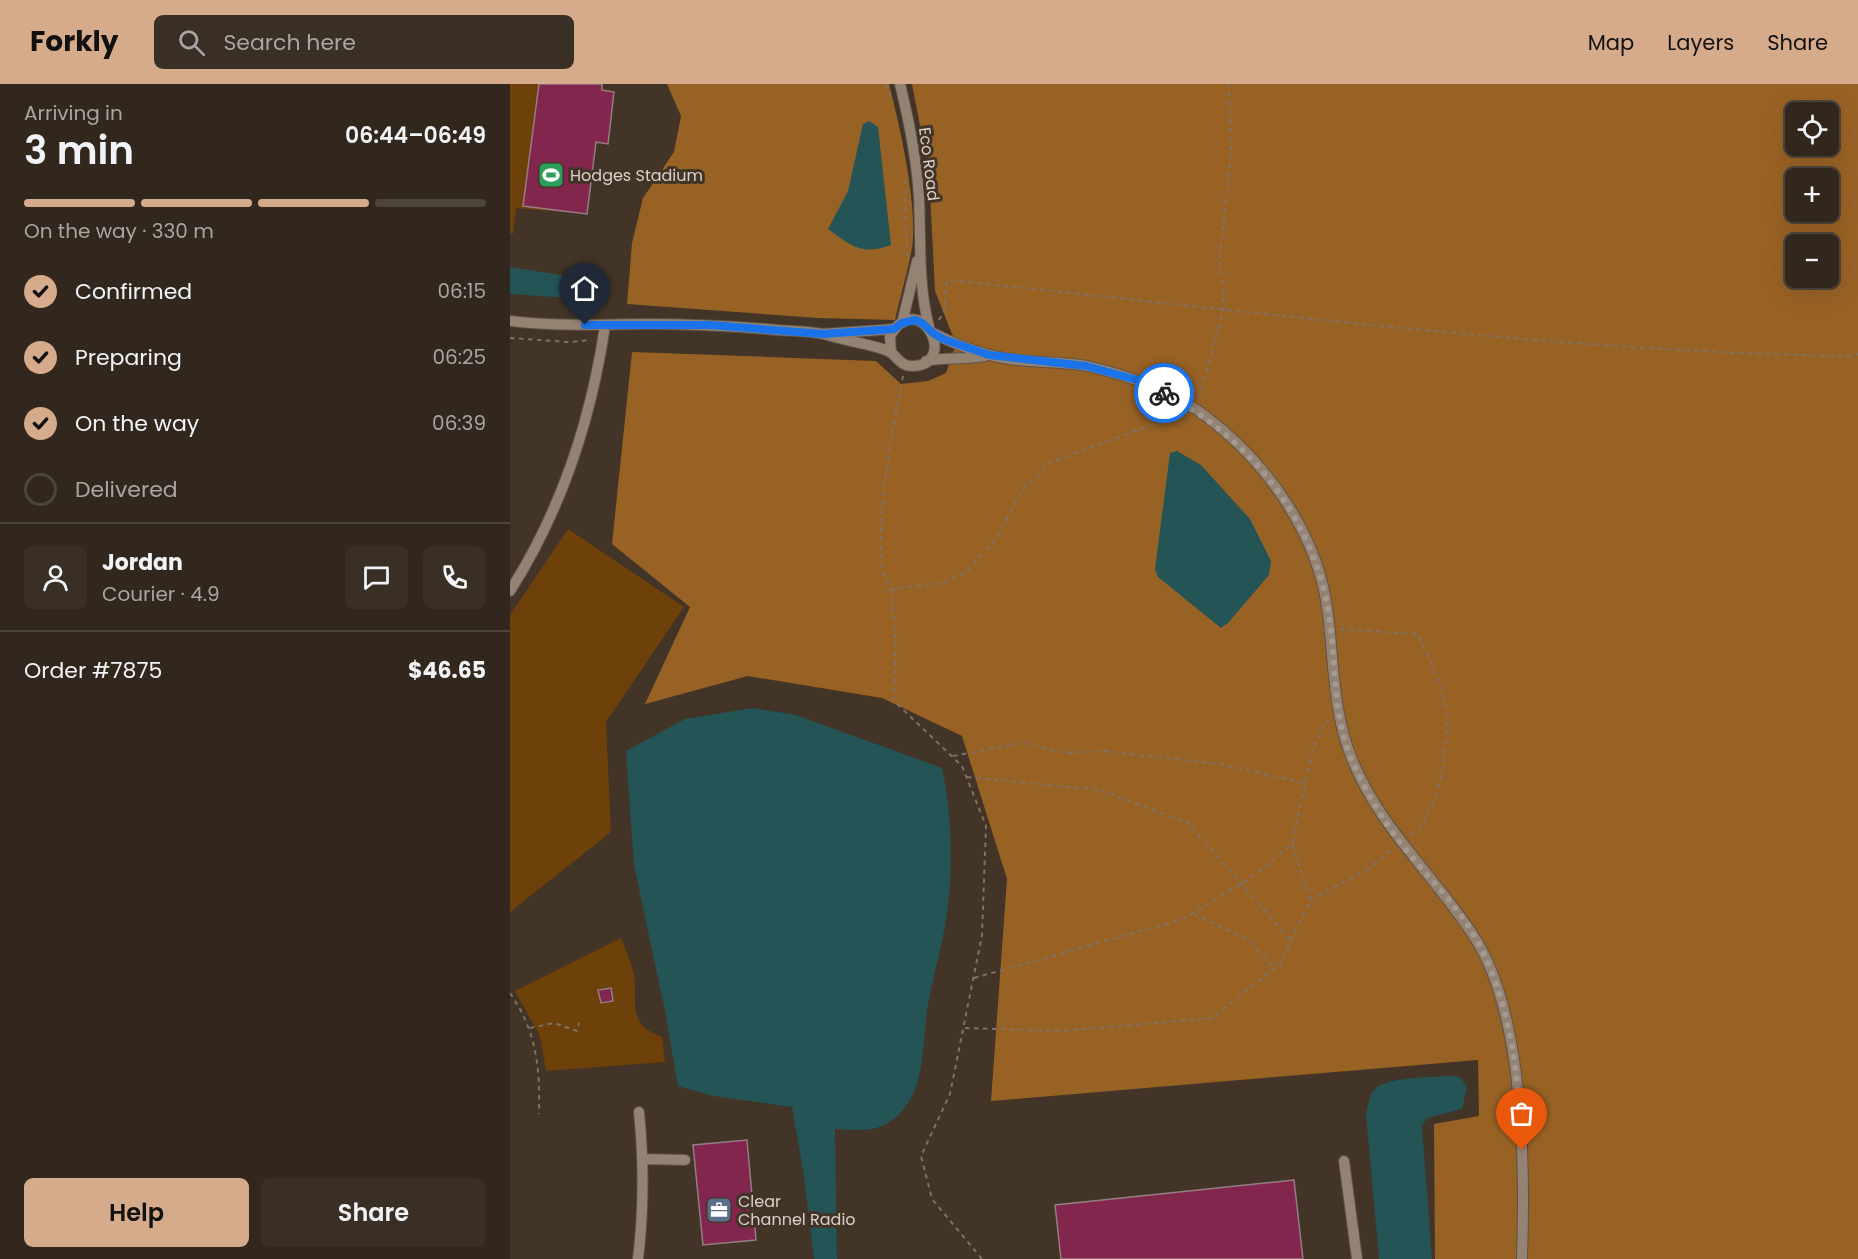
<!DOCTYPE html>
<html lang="en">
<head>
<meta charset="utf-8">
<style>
  :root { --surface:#32271c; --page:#3a2f25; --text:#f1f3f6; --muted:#a8a5a3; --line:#4d443b; --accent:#d6ab8b }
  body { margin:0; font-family:Poppins,sans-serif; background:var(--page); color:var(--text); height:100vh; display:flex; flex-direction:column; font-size:22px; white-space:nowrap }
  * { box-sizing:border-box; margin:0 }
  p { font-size:20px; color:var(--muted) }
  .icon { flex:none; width:33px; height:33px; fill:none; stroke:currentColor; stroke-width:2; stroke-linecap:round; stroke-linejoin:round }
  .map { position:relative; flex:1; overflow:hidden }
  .sheet { display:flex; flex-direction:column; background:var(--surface); width:510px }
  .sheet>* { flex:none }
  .buttons { position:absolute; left:1275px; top:18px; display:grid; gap:12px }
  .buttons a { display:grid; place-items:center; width:54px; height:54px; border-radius:9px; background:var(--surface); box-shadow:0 6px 24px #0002,0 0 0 2px var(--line); font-size:30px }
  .pin { position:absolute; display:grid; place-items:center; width:51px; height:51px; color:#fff; margin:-62px -26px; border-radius:50% 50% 50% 0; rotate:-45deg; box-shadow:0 0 6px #0007 }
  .pin .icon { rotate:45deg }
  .courier { position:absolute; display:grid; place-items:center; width:60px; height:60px; margin:-30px; border:4px solid #1a73e8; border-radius:50%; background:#fff; color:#222; box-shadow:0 2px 8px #0007 }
  .headline em { font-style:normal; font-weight:600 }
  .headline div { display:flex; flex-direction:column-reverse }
  .headline { display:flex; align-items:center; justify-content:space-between; height:102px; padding:0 24px }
  h1 { font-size:39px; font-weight:600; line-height:45px }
  .bar { display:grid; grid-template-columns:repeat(4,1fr); gap:9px 6px; align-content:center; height:72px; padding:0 24px }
  .bar i { height:8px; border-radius:4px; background:var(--line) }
  .bar .selected { background:var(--accent) }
  .bar p { grid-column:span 4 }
  .line { display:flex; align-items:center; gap:15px; padding:0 24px; border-top:2px solid var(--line) }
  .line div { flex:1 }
  .round { display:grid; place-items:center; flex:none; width:63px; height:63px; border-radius:9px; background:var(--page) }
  ol { padding:0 24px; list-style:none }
  li { display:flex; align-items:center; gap:18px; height:66px }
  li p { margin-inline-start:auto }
  li .icon { padding:6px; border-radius:50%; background:var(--accent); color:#111; stroke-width:4 }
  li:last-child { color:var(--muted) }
  li i { width:33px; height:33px; border:3px solid var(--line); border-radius:50% }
  .button { display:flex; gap:12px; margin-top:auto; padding:12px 24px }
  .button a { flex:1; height:69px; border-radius:9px; background:var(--accent); color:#111; font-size:24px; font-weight:600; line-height:69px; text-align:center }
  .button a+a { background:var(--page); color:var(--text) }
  header { display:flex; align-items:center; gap:36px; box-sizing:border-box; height:84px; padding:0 30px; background:var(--accent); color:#111 }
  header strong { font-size:28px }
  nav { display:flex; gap:33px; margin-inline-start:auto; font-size:21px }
  .search { width:420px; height:54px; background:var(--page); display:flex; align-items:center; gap:15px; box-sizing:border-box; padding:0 21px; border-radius:9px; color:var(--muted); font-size:22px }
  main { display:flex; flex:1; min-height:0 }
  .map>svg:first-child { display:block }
  .green { fill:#6e410a }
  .forest { fill:#996225; fill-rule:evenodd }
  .water { fill:#245455 }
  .building { fill:#82264d; stroke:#957d84; stroke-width:1.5 }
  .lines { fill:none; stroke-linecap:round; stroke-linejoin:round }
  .minor-casing { stroke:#5e5246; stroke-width:12 }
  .path { stroke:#7e7266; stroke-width:2; stroke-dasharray:4.5 4.5; stroke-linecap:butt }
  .minor { stroke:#948273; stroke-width:10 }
  .done { stroke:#a59a90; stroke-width:6; stroke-dasharray:0 10.8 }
  .route { stroke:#1a73e8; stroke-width:8 }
  .labels { text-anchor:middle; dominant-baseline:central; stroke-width:6; stroke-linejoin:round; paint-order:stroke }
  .street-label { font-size:16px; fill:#dad1c9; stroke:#423426 }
  .poi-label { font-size:16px; fill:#dad1c9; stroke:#423426; text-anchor:start }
</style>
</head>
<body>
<header>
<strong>Forkly</strong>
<div class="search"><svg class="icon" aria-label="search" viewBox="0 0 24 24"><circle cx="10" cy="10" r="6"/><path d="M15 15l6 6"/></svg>Search here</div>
<nav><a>Map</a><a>Layers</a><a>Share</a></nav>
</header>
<main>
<section class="sheet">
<div class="headline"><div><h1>3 min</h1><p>Arriving in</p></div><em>06:44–06:49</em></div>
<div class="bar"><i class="selected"></i><i class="selected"></i><i class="selected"></i><i></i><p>On the way · 330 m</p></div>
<ol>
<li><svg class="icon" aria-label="check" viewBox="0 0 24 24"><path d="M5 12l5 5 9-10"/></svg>Confirmed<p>06:15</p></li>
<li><svg class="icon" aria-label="check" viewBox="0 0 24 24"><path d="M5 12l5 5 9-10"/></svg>Preparing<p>06:25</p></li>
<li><svg class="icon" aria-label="check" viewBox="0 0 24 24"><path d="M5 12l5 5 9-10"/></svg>On the way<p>06:39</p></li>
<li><i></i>Delivered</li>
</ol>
<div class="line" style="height:108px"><a class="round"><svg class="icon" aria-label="person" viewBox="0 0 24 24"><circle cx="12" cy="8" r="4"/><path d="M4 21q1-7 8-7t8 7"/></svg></a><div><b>Jordan</b><p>Courier · 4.9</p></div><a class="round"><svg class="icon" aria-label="chat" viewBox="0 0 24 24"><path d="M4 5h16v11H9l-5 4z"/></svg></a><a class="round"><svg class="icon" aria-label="phone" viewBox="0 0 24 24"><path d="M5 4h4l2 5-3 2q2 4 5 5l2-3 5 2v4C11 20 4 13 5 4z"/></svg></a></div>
<div class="line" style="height:78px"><div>Order #7875</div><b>$46.65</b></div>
<div class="button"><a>Help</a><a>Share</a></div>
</section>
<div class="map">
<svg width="1348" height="1175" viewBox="0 0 1348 1175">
  <rect width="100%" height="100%" fill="#423426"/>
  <path class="green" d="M 0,0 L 92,0 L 92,6 L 104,8 L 98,60 L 86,59 L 77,130 L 6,124 L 3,150 L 0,149 Z
    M 58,445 L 174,523 L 96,638 L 101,748 L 0,828 L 0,531 Z
    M 111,854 C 116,867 125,886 125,900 C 125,928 122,942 152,953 L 155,978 L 36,987 L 30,952 L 5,907 Z"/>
  <path class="forest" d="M 157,0 L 379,0 C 390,44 408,120 402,164 C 398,188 390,212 385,236 L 308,234 L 117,220 L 122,159 L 133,114 L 164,68 L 171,32 Z
    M 402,0 L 1348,0 L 1348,1175 L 925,1175 L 924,1040 L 969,1032 L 968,976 L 481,1017 L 497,795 L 452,652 L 372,614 L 238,592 L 135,620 L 180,523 L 102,460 L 122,268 L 366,277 L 391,300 L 418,297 L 436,289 L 446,260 L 425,207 L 419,88 ZM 1286,28 L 1318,28 L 1318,62 L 1286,62 ZM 1286,94 L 1318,94 L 1318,128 L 1286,128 ZM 1286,160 L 1318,160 L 1318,194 L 1286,194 Z"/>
  <path class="water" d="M 359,37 L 368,43 L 381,161 C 352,172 341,162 318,145 L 338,107 L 353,40 Z
    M 0,183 L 58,192 L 64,198 L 61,214 L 0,210 Z
    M 667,367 L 691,381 L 740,435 L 761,477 L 759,491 L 718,539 L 711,544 L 648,493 L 645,485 L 660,369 Z
    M 243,624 L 286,631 L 432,684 C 443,736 444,794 434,847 C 429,874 421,900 417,927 C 412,963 416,1008 385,1034 C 368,1049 346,1046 325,1045 L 327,1175 L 304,1175 L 294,1092 L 282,1023 L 203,1012 L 168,1002 L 155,927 L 124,781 L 116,667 L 175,635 Z
    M 940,992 L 950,993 L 957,1003 L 952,1025 L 917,1034 L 912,1042 L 922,1175 L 869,1175 L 856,1030 C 858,1021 859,1010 866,1004 C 878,993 923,993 940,992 Z"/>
  <path class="building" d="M 29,0 L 92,0 L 92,6 L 104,8 L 98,60 L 86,58 L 77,130 L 13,122 Z
    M 101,904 L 103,917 L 91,919 L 88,906 Z
    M 237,1056 L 246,1156 L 193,1161 L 183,1061 Z
    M 784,1096 L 793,1175 L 551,1175 L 545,1121 Z"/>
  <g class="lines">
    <g class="minor-casing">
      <path id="minor" d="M 390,0 C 399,37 407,76 409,114 C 411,157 408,201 419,243
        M 0,237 C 46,243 91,240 137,240 C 181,240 224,242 268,246 C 283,247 300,247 314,250 C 327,254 340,257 354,260 C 362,262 372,264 380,268 C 388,273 390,282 402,282 C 451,282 409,201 380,252 L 381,269
        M 392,239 L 407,177
        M 423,249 C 440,258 461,266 480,271 C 511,280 546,276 577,282 C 616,291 658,305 690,328 C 755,375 809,450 818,530 C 824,579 823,629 842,675 C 869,743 924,791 963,851 C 1015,929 1015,1084 1012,1175
        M 313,250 L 384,245
        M 416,277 C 437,272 458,277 479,271
        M 0,507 C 51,427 81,336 95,242
        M 133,1075 L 175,1076
        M 834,1077 L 847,1175
        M 128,1175 C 134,1125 134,1078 129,1028"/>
    </g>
    <path class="path" d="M 376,0 L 381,14
      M 395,96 L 397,172
      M 429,236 L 434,228 L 437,196 C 735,226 1035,267 1336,272 L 1348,270
      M 0,254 L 59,258 L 81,256
      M 393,292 C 382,350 367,421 372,480 C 373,489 378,497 380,506 C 387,543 386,579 383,616 L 452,682 L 476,742 L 472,851 L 440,1010 L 411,1072 L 422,1115 L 472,1175
      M 689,314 L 714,224 L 710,173 L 721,69 L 719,0
      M 380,505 L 432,499 L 455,489 L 486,455 L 513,405 L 541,378 L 672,330
      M 830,545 L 908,550 C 916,570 929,592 934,614 C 942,651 931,727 901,751
      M 443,672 L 512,659 L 556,669 L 595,667 L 709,680 L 795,699
      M 457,693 L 590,706 L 678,739 L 781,857
      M 800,816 L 858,785 L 885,764
      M 684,830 L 737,855 L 765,884
      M 464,894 L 673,835 L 742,793 L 782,760 L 803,665 L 815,639 L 819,637
      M 0,909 C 27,948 30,984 29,1030
      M 20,944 L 44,939 L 67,947 L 69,939
      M 455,944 L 552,947 L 702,934 L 770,880 L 800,816 L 782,760"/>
    <use href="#minor" class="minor"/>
  </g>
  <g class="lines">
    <path class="done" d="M 654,309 C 738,353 801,431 818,525 C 827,576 821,628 842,677 C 856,707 872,736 893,762 C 917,793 947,820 966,855 C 1001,917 1009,996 1012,1066"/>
    <path class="route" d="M 75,241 L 200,241 L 313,250 L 384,245 L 392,239 L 405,236 L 412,239 L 423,249 L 433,255 L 479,271 L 576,282 L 631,297 L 654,309"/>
  </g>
  <defs>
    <g id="stadium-square" transform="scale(1.35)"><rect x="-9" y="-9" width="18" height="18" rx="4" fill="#2e9e5b" stroke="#423426"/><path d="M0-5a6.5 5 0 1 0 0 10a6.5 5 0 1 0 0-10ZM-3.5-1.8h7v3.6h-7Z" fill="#fff"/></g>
    <g id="office-square" transform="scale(1.35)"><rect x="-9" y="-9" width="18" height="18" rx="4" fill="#5c6f8a" stroke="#423426"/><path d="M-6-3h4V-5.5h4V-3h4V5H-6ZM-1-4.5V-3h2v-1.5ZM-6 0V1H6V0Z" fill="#fff"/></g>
  </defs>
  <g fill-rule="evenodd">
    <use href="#stadium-square" x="41" y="91"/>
    <use href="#office-square" x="209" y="1126"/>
  </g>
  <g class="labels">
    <g class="street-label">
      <text transform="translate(419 80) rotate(83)">Eco Road</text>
    </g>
    <g class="poi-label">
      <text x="60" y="91">Hodges Stadium</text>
      <text x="228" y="1117">Clear<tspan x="228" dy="18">Channel Radio</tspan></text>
    </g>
  </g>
</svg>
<div class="buttons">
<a><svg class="icon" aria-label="locate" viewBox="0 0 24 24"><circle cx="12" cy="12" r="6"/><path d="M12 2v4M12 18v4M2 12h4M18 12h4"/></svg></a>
<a>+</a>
<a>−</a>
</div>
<div class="pin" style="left:1012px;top:1066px;background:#ea580c"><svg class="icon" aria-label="bag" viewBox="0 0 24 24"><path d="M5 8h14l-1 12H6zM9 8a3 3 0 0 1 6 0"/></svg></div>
<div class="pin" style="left:75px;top:241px;background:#1f2937"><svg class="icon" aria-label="home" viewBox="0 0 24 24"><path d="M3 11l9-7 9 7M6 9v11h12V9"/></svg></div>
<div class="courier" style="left:654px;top:309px"><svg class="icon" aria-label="bike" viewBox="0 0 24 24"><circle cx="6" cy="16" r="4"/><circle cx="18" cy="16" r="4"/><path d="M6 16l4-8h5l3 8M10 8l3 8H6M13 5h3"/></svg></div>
</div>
</main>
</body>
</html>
